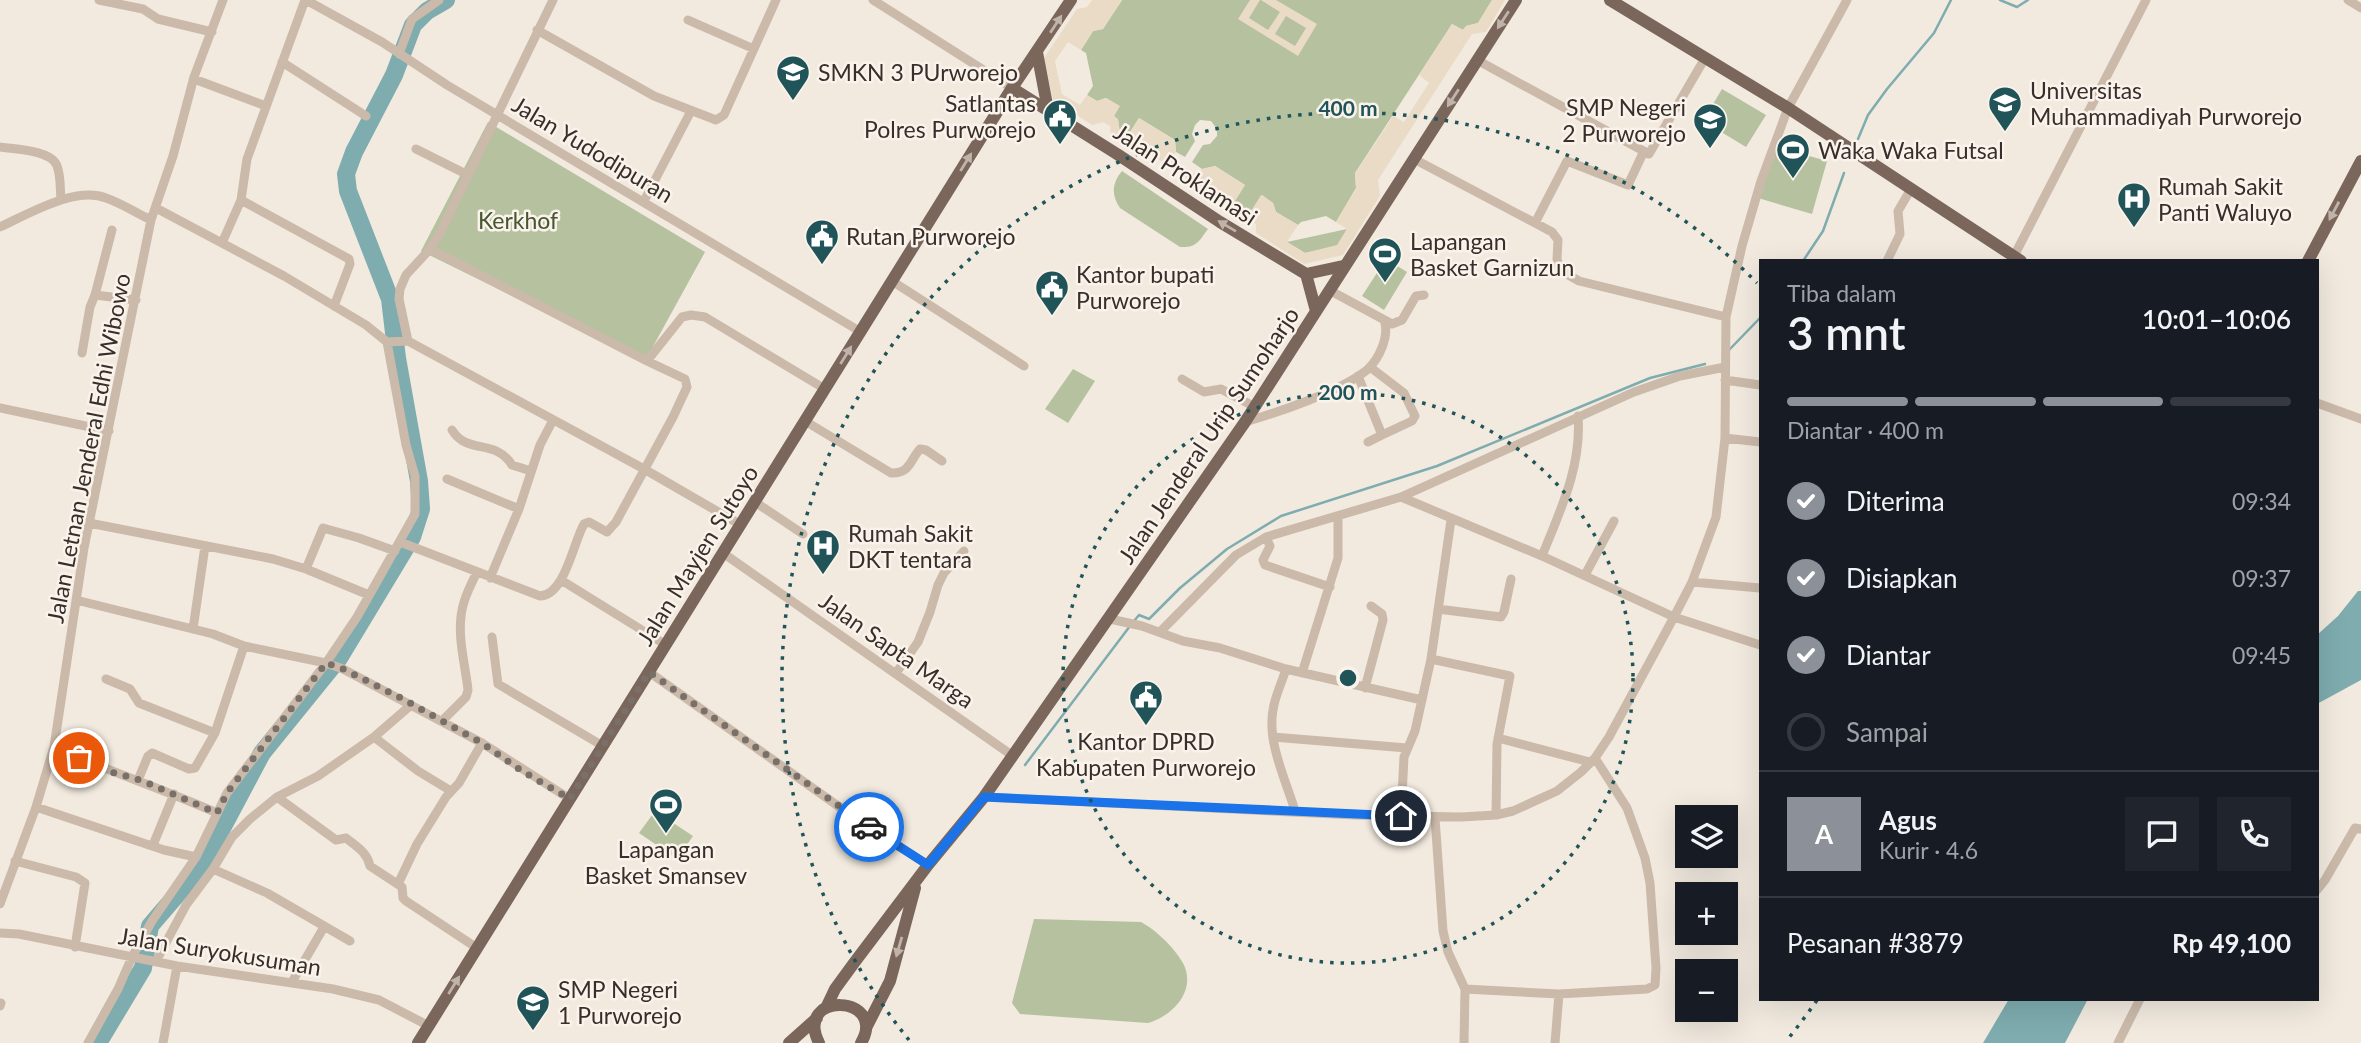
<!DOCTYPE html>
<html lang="id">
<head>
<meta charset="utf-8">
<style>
  :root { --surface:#171b24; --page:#20242c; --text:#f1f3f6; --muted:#9ea1a6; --line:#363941; --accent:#8c9099 }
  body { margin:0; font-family:Lato,sans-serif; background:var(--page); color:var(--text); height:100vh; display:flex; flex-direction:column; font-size:26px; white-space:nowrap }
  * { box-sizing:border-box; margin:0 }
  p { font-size:23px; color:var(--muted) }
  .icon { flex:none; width:38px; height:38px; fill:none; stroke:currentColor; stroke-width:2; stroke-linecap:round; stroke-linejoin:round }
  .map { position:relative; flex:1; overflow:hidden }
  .panel { position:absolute; left:1759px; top:259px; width:560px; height:742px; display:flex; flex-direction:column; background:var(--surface); border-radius:0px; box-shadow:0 7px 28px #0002 }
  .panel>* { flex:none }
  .fabs { position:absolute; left:1675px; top:805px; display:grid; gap:14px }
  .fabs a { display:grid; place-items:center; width:63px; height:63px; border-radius:0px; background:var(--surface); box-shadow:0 7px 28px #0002; font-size:35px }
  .pin { position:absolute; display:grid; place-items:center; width:60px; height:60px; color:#fff; margin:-30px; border:4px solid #fff; border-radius:50%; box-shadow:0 2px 7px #0007 }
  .courier { position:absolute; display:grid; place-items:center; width:70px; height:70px; margin:-35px; border:5px solid #1a73e8; border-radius:50%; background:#fff; color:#222; box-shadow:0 2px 9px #0007 }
  .summary em { font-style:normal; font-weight:600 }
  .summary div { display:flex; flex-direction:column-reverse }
  .summary { display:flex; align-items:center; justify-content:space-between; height:119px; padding:0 28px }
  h1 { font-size:46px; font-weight:600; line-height:52px }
  .bar { display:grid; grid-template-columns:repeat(4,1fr); gap:10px 7px; align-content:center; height:84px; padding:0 28px }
  .bar i { height:9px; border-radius:5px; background:var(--line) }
  .bar .selected { background:var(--accent) }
  .bar p { grid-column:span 4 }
  .line { display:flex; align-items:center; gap:18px; padding:0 28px; border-top:2px solid var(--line) }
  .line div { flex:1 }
  .round { display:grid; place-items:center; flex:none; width:74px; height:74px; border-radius:0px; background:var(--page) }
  ol { padding:0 28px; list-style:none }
  li { display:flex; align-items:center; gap:21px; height:77px }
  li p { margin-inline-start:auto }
  li .icon { padding:7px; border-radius:50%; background:var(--accent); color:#fff; stroke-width:4 }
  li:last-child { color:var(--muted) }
  li i { width:38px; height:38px; border:4px solid var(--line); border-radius:50% }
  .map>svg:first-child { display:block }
  .green { fill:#b5c19f }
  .plaza { fill:#eadbc6; fill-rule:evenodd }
  .water { fill:#7eacaf }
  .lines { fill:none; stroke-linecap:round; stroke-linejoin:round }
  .stream { stroke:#7eacaf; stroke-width:2.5 }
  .river { stroke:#7eacaf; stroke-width:18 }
  .minor { stroke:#cbbaaa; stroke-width:9 }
  .major { stroke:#7a665b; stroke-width:12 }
  .oneway { fill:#c0b4aa }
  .done { stroke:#797069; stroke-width:7; stroke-dasharray:0 12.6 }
  .route { stroke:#1a73e8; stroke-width:9 }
  .ring { fill:none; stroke:#205459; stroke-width:3.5; stroke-dasharray:3.5 7 }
  .labels { text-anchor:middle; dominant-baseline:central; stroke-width:5; stroke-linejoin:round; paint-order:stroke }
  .poi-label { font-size:23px; fill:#382f2a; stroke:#faf3eb; text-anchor:start }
  .street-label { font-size:23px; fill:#382f2a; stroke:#faf3eb }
  .park-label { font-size:23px; fill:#46562e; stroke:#faf3eb }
  .centre { fill:#205459; stroke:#faf3eb; stroke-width:3.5 }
  .ring-label { font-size:21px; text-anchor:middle; font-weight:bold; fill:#205459; stroke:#faf3eb; stroke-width:5; stroke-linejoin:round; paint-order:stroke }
</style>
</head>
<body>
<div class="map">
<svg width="2361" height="1043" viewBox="0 0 2361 1043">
  <rect width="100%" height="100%" fill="#f2eadf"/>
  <path class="green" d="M 1122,0 L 1492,0 L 1478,23 L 1466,26 L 1463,30 L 1452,24 L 1355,173 L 1356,188 L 1336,222 L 1326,216 L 1301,222 L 1298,225 L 1276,212 L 1273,203 L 1262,195 L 1251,211 L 1248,209 L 1238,211 L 1231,206 L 1245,185 L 1215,166 L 1202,169 L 1192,162 L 1203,145 L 1210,144 L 1217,136 L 1217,129 L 1211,121 L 1200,120 L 1195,125 L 1192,134 L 1195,141 L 1185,157 L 1176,152 L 1175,140 L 1139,118 L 1127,137 L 1120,133 L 1118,120 L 1114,116 L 1119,106 L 1106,98 L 1097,101 L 1087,95 L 1093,86 L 1086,53 L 1081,50 L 1093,31 L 1103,29 Z
    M 1722,89 L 1766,115 L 1746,147 L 1703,121 Z
    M 488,122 L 705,252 L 645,361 L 421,251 Z
    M 1777,147 L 1827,161 L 1812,214 L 1758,198 Z
    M 1122,171 L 1208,229 C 1199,241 1197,248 1180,247 L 1120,208 C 1111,195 1112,183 1122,171 Z
    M 1347,229 L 1337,246 L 1305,253 L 1287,242 Z
    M 1386,259 L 1407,272 L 1384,310 L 1362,296 Z
    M 1073,369 L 1095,381 L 1068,423 L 1045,409 Z
    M 655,811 L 693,836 L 677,859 L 639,833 Z
    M 1034,919 L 1141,922 C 1156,930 1176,949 1184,965 C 1196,992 1172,1016 1148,1023 L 1020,1014 L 1012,1003 Z"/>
  <path class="plaza" d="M 1092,0 L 1122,0 L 1103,29 L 1093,31 L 1081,50 L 1068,42 L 1055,61 L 1062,94 L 1080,105 L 1087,95 L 1097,101 L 1106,98 L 1120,106 L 1114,116 L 1118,119 L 1120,133 L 1127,137 L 1139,118 L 1175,140 L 1176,152 L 1171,159 L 1197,175 L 1202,169 L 1215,166 L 1245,185 L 1232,206 L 1238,211 L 1252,210 L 1261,195 L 1273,203 L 1276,212 L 1298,225 L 1287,242 L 1305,253 L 1337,245 L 1347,229 L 1336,222 L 1356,188 L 1355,174 L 1393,116 L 1404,122 L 1429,83 L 1419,75 L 1452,24 L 1463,30 L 1466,26 L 1478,23 L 1492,0 L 1505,0 L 1486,32 L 1472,34 L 1378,180 L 1380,196 L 1343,255 L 1304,264 L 1256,233 L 1256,224 L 1246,218 L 1237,220 L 1211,203 L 1209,193 L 1146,151 L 1135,152 L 1111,137 L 1110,126 L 1103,122 L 1092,125 L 1053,100 L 1044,58 L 1077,9 L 1087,7 Z
    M 1250,0 L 1260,0 L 1249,18 L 1268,30 L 1280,12 L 1261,0 L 1276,0 L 1317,24 L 1298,56 L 1238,19 ZM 1286,16 L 1306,28 L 1295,46 L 1275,34 Z"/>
  <path class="water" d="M 2358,591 L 2361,591 L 2361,680 L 2317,704 L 2317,635 L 2338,616 Z
    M 2009,999 L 2088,999 L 2065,1043 L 1983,1043 Z"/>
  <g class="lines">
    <path class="stream" d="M 2000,0 L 2017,7 L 2028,0
      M 1858,139 L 1868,115 L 1887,89 L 1934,33 L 1951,0
      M 1803,261 L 1823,231 L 1844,173
      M 1729,350 L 1760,318
      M 1134,621 L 1139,615 L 1149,619 L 1180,588 L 1227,549 L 1281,516 L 1437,466 L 1650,378 L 1705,364
      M 1025,765 L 1130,626"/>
    <path class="river" d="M 98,1043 L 143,968 L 150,926 L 187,883 L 211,849 L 262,753 L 339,658 L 412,537 L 421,509 L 419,481 L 397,358 L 390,299 L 348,191 L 346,174 L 354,152 L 394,75 L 413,25 L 427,11 L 446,0"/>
    <path class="minor" d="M 99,0 L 143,9 L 158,19 L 212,32
      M 306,0 L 382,42 L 447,85 L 861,332
      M 873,0 L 1012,88
      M 2348,0 L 2361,8
      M 688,20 L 754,49
      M 537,30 L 654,96 L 716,120 L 724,115 L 776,0
      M 399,54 L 412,19 L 439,0
      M 1477,60 L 1649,154 L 1705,58
      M 282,62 L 366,116
      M 194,79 L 266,106
      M 0,147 C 14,149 52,150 57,166 C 61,176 60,189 61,200
      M 416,149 L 468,175
      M 1414,159 L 1552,232 L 1558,240 L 1557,259 L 1560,270 L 1579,281 L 1726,317
      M 241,200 L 349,259 L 350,264 L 334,306
      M 644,201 L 691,111
      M 156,208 L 284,276 L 366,325 L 387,342 L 408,341 L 644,469 L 741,525
      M 1535,223 L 1567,161 L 1628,185 L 1644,151
      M 0,227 C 28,214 75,186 106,198 C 121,203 136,213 151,220
      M 112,230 L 95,295 L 136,300
      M 222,243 L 241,200 L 247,159 L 305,0
      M 430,249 L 647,361 L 682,317 L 691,315 L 705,317 L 825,389
      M 2012,260 L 2146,0
      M 1887,261 L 1900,234 L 1898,211 L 1911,189
      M 892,281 L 1024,366
      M 1329,290 L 1392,324 L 1402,320 L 1416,296 L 1424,295
      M 408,341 L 399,299 L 400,289 L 406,275 L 430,249 L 440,233 L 553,0
      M 82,353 L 90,307 L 95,295
      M 1370,367 L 1404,393 L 1415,416 L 1412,421 L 1382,435
      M 1358,376 L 1382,435 L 1368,442
      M 1182,379 L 1204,392 L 1221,389 L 1255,407
      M 1725,380 L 1760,385
      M 2317,403 L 2361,419
      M 0,408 L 109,431
      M 805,421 L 891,473 C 910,474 910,460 920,449 L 926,450 L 942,461
      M 1245,422 C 1279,412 1339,392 1367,370 C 1379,359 1390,336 1384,320
      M 452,430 C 467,455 495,438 512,465 L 531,471
      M 1725,438 L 1760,442
      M 447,479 L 519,509
      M 1401,497 L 1542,556 L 1674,617 L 1760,645
      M 755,502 L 803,534
      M 89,523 L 273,559 L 306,569 L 369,595
      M 1266,537 L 1270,546 L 1263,560 L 1265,565 L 1330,587
      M 400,542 L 540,596 C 565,595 573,543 584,524 L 589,522 L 607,532 L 616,522 L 673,417 L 687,387 L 685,379 L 647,361
      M 723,553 L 1013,756
      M 1542,556 C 1560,511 1582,466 1578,416
      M 306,569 L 323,528 L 359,538 L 395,551
      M 1585,575 L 1614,521
      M 490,578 L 519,509 L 540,445 L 553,420
      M 561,580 L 666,645
      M 1692,582 L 1760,588
      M 76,600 L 213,634 L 244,646 L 326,663 L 343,669 L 482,743 L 570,799
      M 1438,609 L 1501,617 L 1504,612 L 1511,579
      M 1110,619 L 1142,626 L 1183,641 L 1220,648 L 1286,669 L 1422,700
      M 193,629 L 205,546
      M 1160,632 L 1236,555 L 1266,537 L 1401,497 L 1634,392 L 1680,376 L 1725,367
      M 492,637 L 498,684 L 603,746
      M 1431,659 L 1451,520
      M 1286,669 C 1282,682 1275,696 1273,710 C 1267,743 1286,780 1295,811
      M 649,672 L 855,818 L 928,865
      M 896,673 L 918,642 L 930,612 L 938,585 L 944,573 L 964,551
      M 1302,673 L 1338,558 L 1338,516
      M 106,679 L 130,689 L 139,703 L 215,733
      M 1365,688 L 1383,620 L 1382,614 L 1371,606
      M 442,721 L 466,697 L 468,690 C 465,662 455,631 464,602 C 467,592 472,582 477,572
      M 374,737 L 418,771 L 451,791
      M 1273,737 L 1407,748
      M 1498,738 L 1590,762
      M 54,747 C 108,771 163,789 217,813
      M 138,780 L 148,756 L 152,753 L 189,769 L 195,768 L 215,733 L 244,646
      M 277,797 L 336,840 L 346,838 C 357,847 367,852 370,866 L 402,887 L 403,898 L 406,901 L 477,948
      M 984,797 L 1355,815 L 1461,817 L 1496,815 L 1513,811 L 1557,791 L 1581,772 L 1595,758 L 1609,737 L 1674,617 L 1692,582 L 1716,517 L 1725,438 L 1726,317 L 1742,246 L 1761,181 L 1788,108 L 1847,0
      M 36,807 L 164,850 L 196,857
      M 1401,816 L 1404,757 L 1415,731 L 1431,659 L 1510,676 L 1497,744 L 1496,815
      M 1435,818 L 1443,931 L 1448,952 L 1465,989 L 1464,1043
      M 153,845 L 174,794
      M 15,861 L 76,877 L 85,883 L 75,947
      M 213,869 L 267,893 L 350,941
      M 398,884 L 417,844 L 446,797 L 459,783 L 482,743
      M 2317,890 L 2325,880 L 2355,828 L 2361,829
      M 0,904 L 36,807 L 54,747 L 84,548 L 151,220 L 173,156 L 194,77 L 223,0
      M 0,933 L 19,934 L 177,966 L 333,989 L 379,1000 L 429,1026
      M 156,961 L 186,905 L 213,869 L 232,837 L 250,819 L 277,797 L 318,776 L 374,737 L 411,705
      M 292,982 L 324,927
      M 1465,989 L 1559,994 L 1647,989 L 1655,985 L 1656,968 L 1650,883 L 1645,858 L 1627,808 L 1595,758
      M 0,1006 L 1,1003
      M 88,1043 L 118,989 L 132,957 L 152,921 L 196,857 L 227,793 L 326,663 L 357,617 L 415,514 L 415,476 L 406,445 L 387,342
      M 163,1043 L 177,966
      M 1555,1043 L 1559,994
      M 2118,1043 L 2140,999"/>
    <path class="major" d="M 1610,0 L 1788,108 L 2021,261
      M 1037,52 L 1048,110
      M 1012,88 L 1117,154 L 1220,222 L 1306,274 L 1316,311
      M 2308,261 L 2361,161
      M 1306,274 L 1343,266
      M 826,1008 L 835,989 L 854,963 L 928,865 L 984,797 L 1245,422 L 1516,0
      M 866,1028 L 890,981 L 915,888
      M 418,1043 L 1012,88 L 1071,0
      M 789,1043 L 817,1018
      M 819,1043 C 793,990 889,995 861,1043"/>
  </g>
  <defs><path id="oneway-solid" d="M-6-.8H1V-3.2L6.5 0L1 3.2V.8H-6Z" transform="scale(1.75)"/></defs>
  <g class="oneway">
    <use href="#oneway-solid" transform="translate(1503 20) rotate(123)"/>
    <use href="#oneway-solid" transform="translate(1056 24) rotate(-57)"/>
    <use href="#oneway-solid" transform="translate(1453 98) rotate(123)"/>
    <use href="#oneway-solid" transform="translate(966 162) rotate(-58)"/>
    <use href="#oneway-solid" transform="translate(2334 211) rotate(118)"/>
    <use href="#oneway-solid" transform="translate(1227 226) rotate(-149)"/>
    <use href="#oneway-solid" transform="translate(846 355) rotate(-58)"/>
    <use href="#oneway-solid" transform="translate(899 947) rotate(106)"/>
    <use href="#oneway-solid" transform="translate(454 985) rotate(-58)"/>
  </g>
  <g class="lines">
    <path class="done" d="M 79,758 L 108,771 L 143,781 L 217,813 L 227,793 L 326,663 L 343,669 L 401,698 L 482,743 L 522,771 L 570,799 L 649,672 L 869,827"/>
    <path class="route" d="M 869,827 L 928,865 L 984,797 L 1401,816"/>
  </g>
  <g class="ring">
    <circle cx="1348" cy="678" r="285"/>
    <path d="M1817 1000A569 569 0 0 1 1787 1040M909 1040A569 569 0 0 1 1757 283"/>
  </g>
  <defs>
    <g id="school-pin" transform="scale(1.75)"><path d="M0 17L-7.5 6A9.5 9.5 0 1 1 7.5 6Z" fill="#205459" stroke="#faf3eb"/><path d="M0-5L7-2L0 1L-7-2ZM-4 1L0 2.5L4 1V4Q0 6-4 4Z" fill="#fff"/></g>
    <g id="university-pin" transform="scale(1.75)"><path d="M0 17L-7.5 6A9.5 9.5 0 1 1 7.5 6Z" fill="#205459" stroke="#faf3eb"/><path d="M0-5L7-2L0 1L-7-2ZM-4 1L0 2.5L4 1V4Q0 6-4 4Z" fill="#fff"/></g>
    <g id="civic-pin" transform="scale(1.75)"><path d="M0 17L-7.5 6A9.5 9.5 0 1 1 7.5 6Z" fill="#205459" stroke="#faf3eb"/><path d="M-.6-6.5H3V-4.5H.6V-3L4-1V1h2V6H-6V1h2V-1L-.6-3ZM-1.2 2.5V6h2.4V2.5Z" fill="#fff"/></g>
    <g id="stadium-pin" transform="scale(1.75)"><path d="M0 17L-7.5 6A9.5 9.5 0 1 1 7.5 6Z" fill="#205459" stroke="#faf3eb"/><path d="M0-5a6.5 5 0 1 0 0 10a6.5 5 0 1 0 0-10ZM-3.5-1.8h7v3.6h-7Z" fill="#fff"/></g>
    <g id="hospital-pin" transform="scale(1.75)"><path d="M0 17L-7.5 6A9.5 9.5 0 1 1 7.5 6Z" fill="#205459" stroke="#faf3eb"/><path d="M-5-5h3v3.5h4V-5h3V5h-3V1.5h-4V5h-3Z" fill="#fff"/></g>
  </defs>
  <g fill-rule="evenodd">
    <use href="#school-pin" x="793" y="72"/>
    <use href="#university-pin" x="2005" y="103"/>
    <use href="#civic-pin" x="1060" y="116"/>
    <use href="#school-pin" x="1710" y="120"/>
    <use href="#stadium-pin" x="1793" y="150"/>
    <use href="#hospital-pin" x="2134" y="199"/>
    <use href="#civic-pin" x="822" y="236"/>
    <use href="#stadium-pin" x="1385" y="254"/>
    <use href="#civic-pin" x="1052" y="287"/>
    <use href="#hospital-pin" x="823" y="546"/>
    <use href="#civic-pin" x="1146" y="697"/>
    <use href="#stadium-pin" x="666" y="805"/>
    <use href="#school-pin" x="533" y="1002"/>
  </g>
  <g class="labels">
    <g class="poi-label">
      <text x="818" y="72">SMKN 3 PUrworejo</text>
      <text x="2030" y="90">Universitas<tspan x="2030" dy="26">Muhammadiyah Purworejo</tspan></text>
      <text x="1036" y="103" text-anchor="end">Satlantas<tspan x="1036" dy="26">Polres Purworejo</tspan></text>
      <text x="1686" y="107" text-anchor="end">SMP Negeri<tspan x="1686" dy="26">2 Purworejo</tspan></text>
      <text x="1818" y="150">Waka Waka Futsal</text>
      <text x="2158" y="186">Rumah Sakit<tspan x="2158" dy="26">Panti Waluyo</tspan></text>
      <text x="846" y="236">Rutan Purworejo</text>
      <text x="1410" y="241">Lapangan<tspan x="1410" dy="26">Basket Garnizun</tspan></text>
      <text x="1076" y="274">Kantor bupati<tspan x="1076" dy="26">Purworejo</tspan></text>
      <text x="848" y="533">Rumah Sakit<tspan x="848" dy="26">DKT tentara</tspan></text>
      <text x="1146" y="741" text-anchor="middle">Kantor DPRD<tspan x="1146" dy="26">Kabupaten Purworejo</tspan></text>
      <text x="666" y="849" text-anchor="middle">Lapangan<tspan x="666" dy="26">Basket Smansev</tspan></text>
      <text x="558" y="989">SMP Negeri<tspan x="558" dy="26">1 Purworejo</tspan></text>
    </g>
    <g class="street-label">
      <text transform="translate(593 149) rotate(31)">Jalan Yudodipuran</text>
      <text transform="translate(1186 174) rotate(33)">Jalan Proklamasi</text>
      <text transform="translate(1208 435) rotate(-56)">Jalan Jenderal Urip Sumoharjo</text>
      <text transform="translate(88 448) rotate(-79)">Jalan Letnan Jenderal Edhi Wibowo</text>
      <text transform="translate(697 555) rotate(-58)">Jalan Mayjen Sutoyo</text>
      <text transform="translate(897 650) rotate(35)">Jalan Sapta Marga</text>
      <text transform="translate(220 951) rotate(9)">Jalan Suryokusuman</text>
    </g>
    <g class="park-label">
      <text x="518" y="220">Kerkhof</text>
    </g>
  </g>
  <circle cx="1348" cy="678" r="10" class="centre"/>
  <g class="ring-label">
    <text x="1348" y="116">400 m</text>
    <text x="1348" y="400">200 m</text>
  </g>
</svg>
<div class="fabs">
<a><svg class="icon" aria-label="layers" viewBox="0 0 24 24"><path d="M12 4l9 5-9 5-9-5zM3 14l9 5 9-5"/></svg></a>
<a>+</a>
<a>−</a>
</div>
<div class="pin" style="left:79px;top:758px;background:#ea580c"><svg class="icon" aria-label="bag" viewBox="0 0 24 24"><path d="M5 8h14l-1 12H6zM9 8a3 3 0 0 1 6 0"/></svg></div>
<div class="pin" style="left:1401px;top:816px;background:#1f2937"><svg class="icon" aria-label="home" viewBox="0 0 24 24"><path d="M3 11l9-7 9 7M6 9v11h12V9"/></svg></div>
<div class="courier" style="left:869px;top:827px"><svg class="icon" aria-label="car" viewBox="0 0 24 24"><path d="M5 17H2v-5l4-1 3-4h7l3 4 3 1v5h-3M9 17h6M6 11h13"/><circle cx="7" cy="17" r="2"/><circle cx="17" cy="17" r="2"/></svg></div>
<section class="panel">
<div class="summary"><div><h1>3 mnt</h1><p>Tiba dalam</p></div><em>10:01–10:06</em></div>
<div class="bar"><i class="selected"></i><i class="selected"></i><i class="selected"></i><i></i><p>Diantar · 400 m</p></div>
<ol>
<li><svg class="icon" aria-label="check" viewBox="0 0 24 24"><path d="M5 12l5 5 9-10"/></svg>Diterima<p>09:34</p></li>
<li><svg class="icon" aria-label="check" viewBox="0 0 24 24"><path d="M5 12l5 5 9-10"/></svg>Disiapkan<p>09:37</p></li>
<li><svg class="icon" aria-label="check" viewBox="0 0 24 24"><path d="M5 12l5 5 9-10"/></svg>Diantar<p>09:45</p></li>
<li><i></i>Sampai</li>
</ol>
<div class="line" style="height:126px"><b class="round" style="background:var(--accent);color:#fff">A</b><div><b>Agus</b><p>Kurir · 4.6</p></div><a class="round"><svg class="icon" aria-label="chat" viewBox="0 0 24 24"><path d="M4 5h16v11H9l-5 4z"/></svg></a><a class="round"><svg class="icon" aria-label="phone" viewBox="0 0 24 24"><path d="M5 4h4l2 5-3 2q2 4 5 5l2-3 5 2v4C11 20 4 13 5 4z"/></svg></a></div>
<div class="line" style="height:91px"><div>Pesanan #3879</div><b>Rp 49,100</b></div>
</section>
</div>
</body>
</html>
